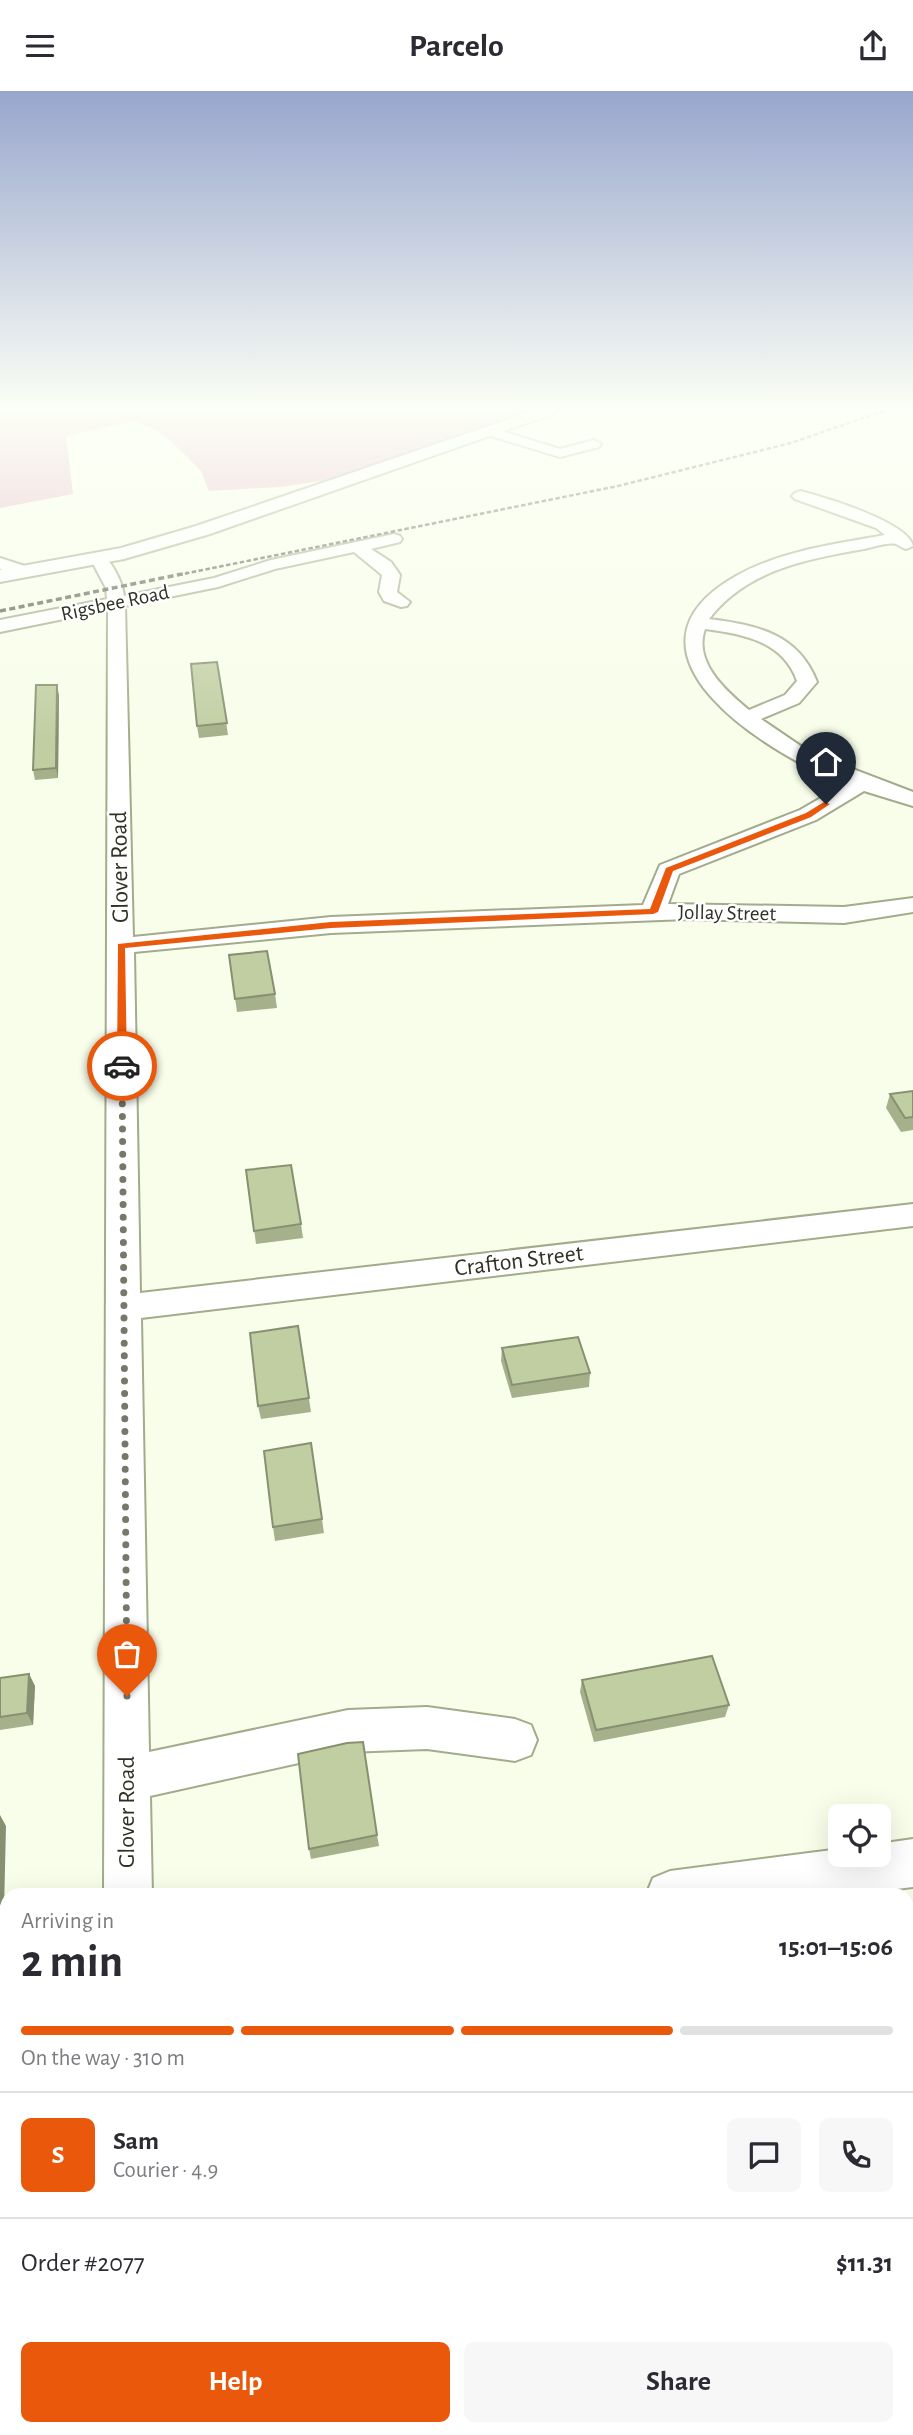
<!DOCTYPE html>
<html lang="en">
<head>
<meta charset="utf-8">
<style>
  :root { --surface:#fff; --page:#f7f7f7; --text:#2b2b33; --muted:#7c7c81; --line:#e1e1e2; --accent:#ea580c }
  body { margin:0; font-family:"Alegreya Sans",sans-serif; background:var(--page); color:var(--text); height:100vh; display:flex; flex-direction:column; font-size:26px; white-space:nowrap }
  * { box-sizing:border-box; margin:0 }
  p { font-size:23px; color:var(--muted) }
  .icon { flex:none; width:38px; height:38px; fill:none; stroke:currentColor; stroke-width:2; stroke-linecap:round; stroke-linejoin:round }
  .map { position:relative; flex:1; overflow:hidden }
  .sheet { position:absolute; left:0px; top:1797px; width:914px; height:548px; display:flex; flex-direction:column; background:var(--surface); border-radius:21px 21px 0 0; box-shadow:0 7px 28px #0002 }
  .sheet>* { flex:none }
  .controls { position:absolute; left:828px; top:1713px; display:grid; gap:14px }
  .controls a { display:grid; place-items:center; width:63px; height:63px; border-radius:10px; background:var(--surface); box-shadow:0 7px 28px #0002; font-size:35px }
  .pin { position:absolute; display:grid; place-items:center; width:60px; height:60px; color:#fff; margin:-72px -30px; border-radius:50% 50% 50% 0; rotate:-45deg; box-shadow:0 0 7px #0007 }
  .pin .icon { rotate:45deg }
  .courier { position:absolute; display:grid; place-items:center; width:70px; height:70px; margin:-35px; border:5px solid #ea580c; border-radius:50%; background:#fff; color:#222; box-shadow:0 2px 9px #0007 }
  .overview em { font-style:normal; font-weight:600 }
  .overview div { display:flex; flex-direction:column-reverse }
  .overview { display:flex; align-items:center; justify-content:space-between; height:119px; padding:0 21px }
  h1 { font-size:46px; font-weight:600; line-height:52px }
  .bar { display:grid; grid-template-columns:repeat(4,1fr); gap:10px 7px; align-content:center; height:84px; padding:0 21px }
  .bar i { height:9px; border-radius:5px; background:var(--line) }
  .bar .active { background:var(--accent) }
  .bar p { grid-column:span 4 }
  .line { display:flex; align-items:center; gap:18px; padding:0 21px; border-top:2px solid var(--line) }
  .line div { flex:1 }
  .round { display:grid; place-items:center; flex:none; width:74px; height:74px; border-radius:10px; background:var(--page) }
  .button { display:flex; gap:14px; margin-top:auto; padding:14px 21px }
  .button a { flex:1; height:80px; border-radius:10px; background:var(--accent); color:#fff; font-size:28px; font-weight:600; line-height:80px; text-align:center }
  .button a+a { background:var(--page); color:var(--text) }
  header { display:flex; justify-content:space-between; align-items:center; height:91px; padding:0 21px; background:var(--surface); font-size:32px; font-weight:600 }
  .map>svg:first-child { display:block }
  .forest { fill:#e4b3c5 }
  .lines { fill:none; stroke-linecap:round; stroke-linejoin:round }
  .minor-casing { stroke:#a2ab8b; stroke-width:4 }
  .major-casing { stroke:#a2ab8b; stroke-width:4 }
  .minor { fill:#fff; fill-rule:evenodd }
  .major { fill:#fff; fill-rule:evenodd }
  .rail-far1 { stroke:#575b4d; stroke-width:2.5; stroke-dasharray:4.5 2.5; stroke-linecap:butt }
  .rail { stroke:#575b4d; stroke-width:3.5; stroke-dasharray:6 3.5; stroke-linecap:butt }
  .wall { fill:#a6b18b }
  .shaded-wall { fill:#879071 }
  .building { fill:#c1cea2; stroke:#879071; stroke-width:2 }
  .route { fill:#ea580c }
  .done { stroke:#757969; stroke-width:7; stroke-dasharray:0 12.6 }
  .labels { text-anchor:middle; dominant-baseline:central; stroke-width:5; stroke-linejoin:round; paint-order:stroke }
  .far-street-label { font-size:21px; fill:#2e3124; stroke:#fff }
  .street-label { font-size:24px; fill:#2e3124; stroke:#fff }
</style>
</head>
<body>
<header><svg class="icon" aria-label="menu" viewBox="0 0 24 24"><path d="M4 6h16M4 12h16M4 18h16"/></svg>Parcelo<svg class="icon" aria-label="share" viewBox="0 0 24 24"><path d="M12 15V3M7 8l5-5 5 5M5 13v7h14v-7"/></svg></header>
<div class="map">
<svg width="913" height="2344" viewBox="0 0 913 2344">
  <rect width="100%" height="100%" fill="#f8feea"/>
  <path class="forest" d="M 0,319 L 531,319 L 334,388 L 280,396 L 209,400 L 201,380 L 172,351 L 150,336 L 134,330 L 66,345 L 73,403 L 0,417 Z"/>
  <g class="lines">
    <g class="minor-casing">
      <path id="minor" d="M 489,336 L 560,358 L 594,349 L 601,353 L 599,356 L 560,366 L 484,343 L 482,340 Z
        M 800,400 C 824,406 908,431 913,455 L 906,458 C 902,457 900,455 896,453 C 889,451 873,456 864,458 C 807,468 746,479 709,528 C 756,534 798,542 817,591 L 799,612 L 761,628 L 811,662 L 913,701 L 913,715 L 864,700 L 816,729 L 679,783 L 668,813 L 844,816 L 913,807 L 913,821 L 844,832 L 687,828 L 331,842 L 134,861 L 140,1202 L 913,1113 L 913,1135 L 141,1227 L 149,1661 L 348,1619 L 427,1616 L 515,1628 L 531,1634 L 537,1649 L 531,1664 L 515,1670 L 427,1658 L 348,1661 L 150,1705 L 152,1804 L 104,1804 L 108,519 L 0,541 L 0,529 L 107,508 L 106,497 L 90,467 L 98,462 C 110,465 123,492 124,505 L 214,487 L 271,469 L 394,443 L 400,445 L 402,448 L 400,451 L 371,458 L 391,471 L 400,484 L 397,501 L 410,511 L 407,515 L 401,516 L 384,510 L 379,501 L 382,484 L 354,461 L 275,478 L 218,496 L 125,515 L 133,846 L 331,826 L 643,814 L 660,774 L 800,719 L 845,693 C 768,663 602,561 736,485 C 780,460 835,453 885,444 L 876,437 L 795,408 L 792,405 L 795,402 ZM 705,538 C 743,543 783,550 797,590 L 785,604 L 749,619 C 726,600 693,571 705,538 Z
        M 0,467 L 31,477 L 34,481 L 25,486 L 0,478 Z
        M 913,1748 L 913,1796 L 848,1804 L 646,1804 L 653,1787 L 670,1780 L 840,1758 L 840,1764 L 878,1764 L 878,1753 Z
        M 7,1937 L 7,1989 L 0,1991 L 0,1939 Z
        M 104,2338 L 164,2338 L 164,2344 L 104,2344 Z"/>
    </g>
    <g class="major-casing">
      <path id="major" d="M 536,319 L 558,319 L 555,322 L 210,443 L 124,468 L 0,491 L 0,479 L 121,457 L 196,435 Z"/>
    </g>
    <use href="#minor" class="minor"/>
    <use href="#major" class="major"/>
    <path class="rail-far1" d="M 178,484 L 618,395 L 791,352 L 886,319"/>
    <path class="rail" d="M 0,520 L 187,482"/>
  </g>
  <path class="wall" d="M 217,571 L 228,644 L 199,647 L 197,635 Z
    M 59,604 L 58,687 L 35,689 L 33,679 Z
    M 229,864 L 275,903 L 277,917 L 237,921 Z
    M 913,1000 L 913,1039 L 901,1041 L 886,1017 L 890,1003 Z
    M 246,1079 L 301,1133 L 303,1147 L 256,1153 Z
    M 298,1235 L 311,1321 L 261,1328 L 258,1315 Z
    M 502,1257 L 590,1282 L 589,1296 L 512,1307 L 501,1270 Z
    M 311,1352 L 324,1442 L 275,1450 L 273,1436 Z
    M 29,1583 L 35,1595 L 33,1634 L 0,1639 L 0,1587 Z
    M 582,1589 L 729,1614 L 725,1626 L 594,1651 L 580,1601 Z
    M 377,1744 L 379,1755 L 311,1768 L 309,1758 Z"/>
  <path class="shaded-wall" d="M 57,594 L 59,604 L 58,687 L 56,677 Z
    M 29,1583 L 35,1595 L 33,1634 L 27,1622 Z
    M 0,1724 L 6,1735 L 4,1819 L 0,1813 Z"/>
  <path class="building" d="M 217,571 L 227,632 L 197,635 L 191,573 Z
    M 36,594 L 57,594 L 56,677 L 33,679 Z
    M 267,860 L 275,903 L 235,908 L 229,864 Z
    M 913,1000 L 913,1026 L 905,1027 L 890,1003 Z
    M 291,1074 L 301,1133 L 254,1140 L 246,1079 Z
    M 298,1235 L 309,1307 L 258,1315 L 250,1242 Z
    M 578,1246 L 590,1282 L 512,1294 L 502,1257 Z
    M 311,1352 L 322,1428 L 273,1436 L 264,1360 Z
    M 712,1565 L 729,1614 L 596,1639 L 582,1589 Z
    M 29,1583 L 27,1622 L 0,1626 L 0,1587 Z
    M 363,1651 L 377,1744 L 309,1758 L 298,1663 L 347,1652 Z"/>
  <linearGradient id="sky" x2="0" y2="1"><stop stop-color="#98a6cd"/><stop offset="0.49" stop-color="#fcfff6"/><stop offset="1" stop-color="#fcfff6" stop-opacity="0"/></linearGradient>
  <rect width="913" height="647" fill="url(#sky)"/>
  <path class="route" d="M 824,711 L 830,713 L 811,726 L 673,780 L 658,821 L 653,823 L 331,837 L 125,857 L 127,975 L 122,978 L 117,975 L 118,853 L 331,831 L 650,818 L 666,777 L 806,722 Z"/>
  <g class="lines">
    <path class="done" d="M 122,975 L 127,1605"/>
  </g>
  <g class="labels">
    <g class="far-street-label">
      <text transform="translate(115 512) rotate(-12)">Rigsbee Road</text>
      <text transform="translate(727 822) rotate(1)">Jollay Street</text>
    </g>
    <g class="street-label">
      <text transform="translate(120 776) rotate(-91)">Glover Road</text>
      <text transform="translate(519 1170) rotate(-7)">Crafton Street</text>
      <text transform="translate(127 1721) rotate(-90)">Glover Road</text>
    </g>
  </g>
</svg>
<div class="controls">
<a><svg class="icon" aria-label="locate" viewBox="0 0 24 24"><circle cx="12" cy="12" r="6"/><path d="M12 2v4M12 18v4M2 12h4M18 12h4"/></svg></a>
</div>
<div class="pin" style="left:127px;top:1605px;background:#ea580c"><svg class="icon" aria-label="bag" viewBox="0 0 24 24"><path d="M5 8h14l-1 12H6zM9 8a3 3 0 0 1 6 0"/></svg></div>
<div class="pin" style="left:826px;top:713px;background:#1f2937"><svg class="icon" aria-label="home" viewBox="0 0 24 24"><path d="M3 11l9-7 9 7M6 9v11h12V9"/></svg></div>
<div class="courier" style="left:122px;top:975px"><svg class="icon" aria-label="car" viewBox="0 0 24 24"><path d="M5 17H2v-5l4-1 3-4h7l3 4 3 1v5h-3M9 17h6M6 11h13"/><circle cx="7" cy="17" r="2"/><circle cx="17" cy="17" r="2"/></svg></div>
<section class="sheet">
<div class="overview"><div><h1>2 min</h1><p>Arriving in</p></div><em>15:01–15:06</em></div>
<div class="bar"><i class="active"></i><i class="active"></i><i class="active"></i><i></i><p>On the way · 310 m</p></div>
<div class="line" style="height:126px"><b class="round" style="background:var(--accent);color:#fff">S</b><div><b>Sam</b><p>Courier · 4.9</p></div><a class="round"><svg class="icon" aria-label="chat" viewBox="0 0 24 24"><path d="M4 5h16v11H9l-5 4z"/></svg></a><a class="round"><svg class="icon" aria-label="phone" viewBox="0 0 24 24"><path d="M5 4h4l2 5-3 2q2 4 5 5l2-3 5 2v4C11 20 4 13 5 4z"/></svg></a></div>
<div class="line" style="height:91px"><div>Order #2077</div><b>$11.31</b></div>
<div class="button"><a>Help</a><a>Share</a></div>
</section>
</div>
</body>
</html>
